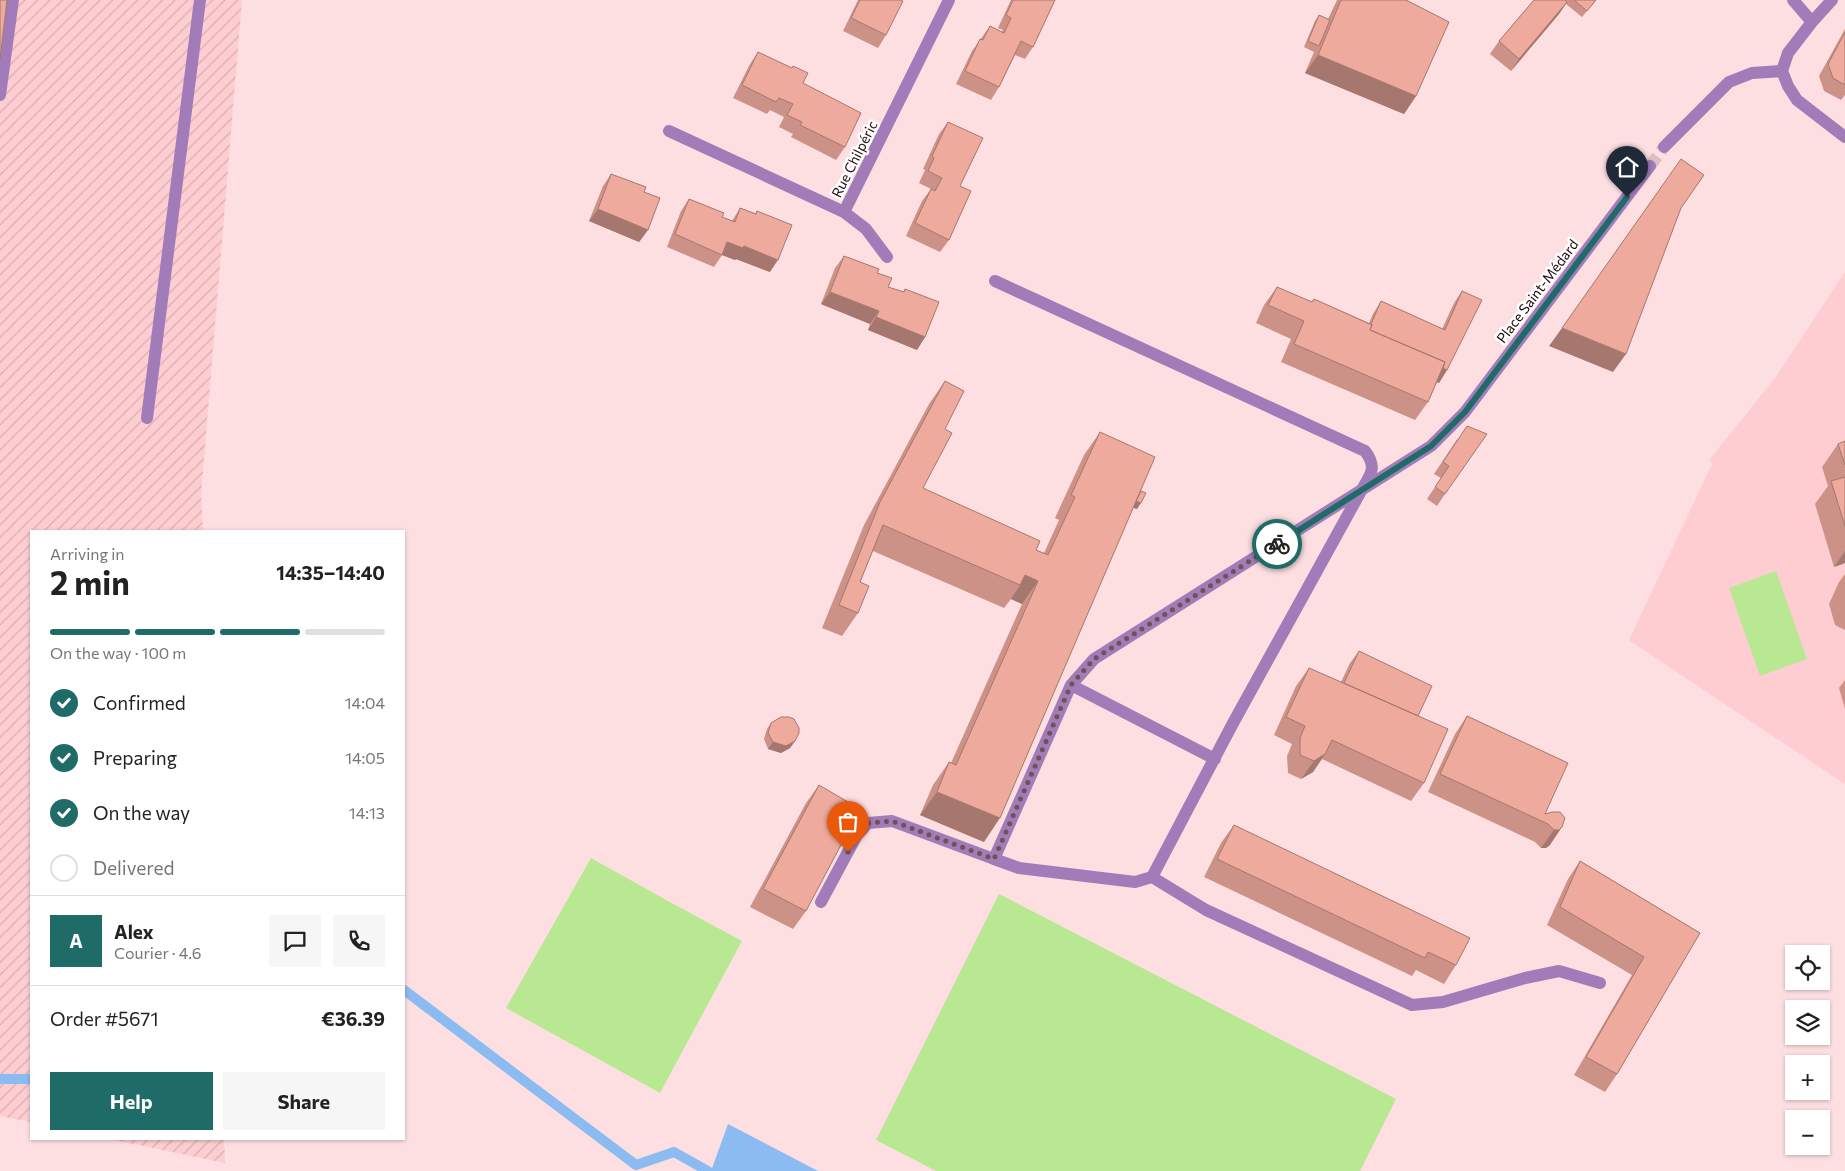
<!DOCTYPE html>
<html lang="en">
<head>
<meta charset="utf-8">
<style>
  :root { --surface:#fff; --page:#f6f6f6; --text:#222; --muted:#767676; --line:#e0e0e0; --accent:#1f6b68 }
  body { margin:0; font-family:Commissioner,sans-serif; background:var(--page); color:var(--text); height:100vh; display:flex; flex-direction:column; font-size:19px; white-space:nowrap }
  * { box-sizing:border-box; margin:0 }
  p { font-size:16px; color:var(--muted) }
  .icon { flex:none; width:28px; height:28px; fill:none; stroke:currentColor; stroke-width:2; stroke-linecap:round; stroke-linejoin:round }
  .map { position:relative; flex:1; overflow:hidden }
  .sheet { position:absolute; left:30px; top:530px; width:375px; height:610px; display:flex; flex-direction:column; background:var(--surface); border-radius:0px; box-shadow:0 1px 4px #0004 }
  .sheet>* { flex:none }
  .buttons { position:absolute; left:1785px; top:945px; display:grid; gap:10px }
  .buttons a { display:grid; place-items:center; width:45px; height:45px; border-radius:0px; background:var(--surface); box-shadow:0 1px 4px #0004; font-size:25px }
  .pin { position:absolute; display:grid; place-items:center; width:42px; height:42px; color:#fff; margin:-51px -21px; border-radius:50% 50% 50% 0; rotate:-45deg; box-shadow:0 0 5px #0007 }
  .pin .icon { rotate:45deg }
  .courier { position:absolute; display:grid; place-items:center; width:50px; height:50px; margin:-25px; border:4px solid #1f6b68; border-radius:50%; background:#fff; color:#222; box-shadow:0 1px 6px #0007 }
  .overview em { font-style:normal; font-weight:700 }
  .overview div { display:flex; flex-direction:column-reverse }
  .overview { display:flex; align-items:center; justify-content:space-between; height:85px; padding:0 20px }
  h1 { font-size:32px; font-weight:700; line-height:38px }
  .bar { display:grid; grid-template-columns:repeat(4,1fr); gap:8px 5px; align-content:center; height:60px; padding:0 20px }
  .bar i { height:6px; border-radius:4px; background:var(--line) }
  .bar .on { background:var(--accent) }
  .bar p { grid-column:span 4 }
  .line { display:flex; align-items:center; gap:12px; padding:0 20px; border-top:1px solid var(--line) }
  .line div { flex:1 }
  .round { display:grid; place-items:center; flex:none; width:52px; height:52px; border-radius:0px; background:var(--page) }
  ol { padding:0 20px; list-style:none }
  li { display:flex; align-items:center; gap:15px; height:55px }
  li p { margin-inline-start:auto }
  li .icon { padding:5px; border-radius:50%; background:var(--accent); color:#fff; stroke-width:4 }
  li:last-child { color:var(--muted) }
  li i { width:28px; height:28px; border:2px solid var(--line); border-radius:50% }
  .primary-button { display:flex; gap:10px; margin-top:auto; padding:10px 20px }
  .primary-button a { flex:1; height:58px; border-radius:0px; background:var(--accent); color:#fff; font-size:20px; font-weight:700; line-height:58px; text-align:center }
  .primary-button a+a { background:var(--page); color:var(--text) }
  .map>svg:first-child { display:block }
  .built { fill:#fdcdd1 }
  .industrial { fill:url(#industrial-furrows) }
  .green { fill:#b9e892 }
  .water { fill:#8bbbf0 }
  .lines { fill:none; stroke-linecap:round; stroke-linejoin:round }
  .stream { stroke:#8bbbf0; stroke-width:10 }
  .minor-tunnel { stroke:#dcbfc2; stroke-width:12; stroke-dasharray:12 6; stroke-linecap:butt }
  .minor { stroke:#a17cb8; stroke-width:12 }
  .wall { fill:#cc9287 }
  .shaded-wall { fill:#a6776e }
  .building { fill:#edaa9d; stroke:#a6776e }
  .done { stroke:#6d5356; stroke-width:5; stroke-dasharray:0 9 }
  .route { stroke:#1f6b68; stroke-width:6 }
  .labels { text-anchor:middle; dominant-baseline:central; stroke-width:5; stroke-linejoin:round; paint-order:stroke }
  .street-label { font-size:14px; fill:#1f080b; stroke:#fff }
</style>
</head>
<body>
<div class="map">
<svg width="1845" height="1171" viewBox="0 0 1845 1171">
  <defs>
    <pattern id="industrial-furrows" width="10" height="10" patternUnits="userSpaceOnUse" patternTransform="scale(1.25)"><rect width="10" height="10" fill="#fdcdd1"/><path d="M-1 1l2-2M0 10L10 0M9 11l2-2" fill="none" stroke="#d8afb2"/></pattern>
  </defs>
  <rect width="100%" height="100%" fill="#fddfe2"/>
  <path class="built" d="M 1845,272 L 1845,784 L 1629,640 L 1712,464 L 1709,460 L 1775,378 Z"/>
  <path class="industrial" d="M 0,0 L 242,0 L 201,495 L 203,531 L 31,531 L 31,1122 L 0,1116 Z
    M 109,1139 L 224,1139 L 225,1163 Z"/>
  <path class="green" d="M 1776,571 L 1807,659 L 1760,676 L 1729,588 Z
    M 591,858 L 668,901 L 742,941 L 660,1093 L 506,1008 Z
    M 999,894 L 1396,1099 L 1360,1171 L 936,1171 L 876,1140 Z"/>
  <path class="water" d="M 728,1124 L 818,1171 L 711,1171 Z"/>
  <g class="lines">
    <path class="stream" d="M 404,990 L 636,1165 L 674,1152 L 708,1171
      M 0,1079 L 31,1079"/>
    <path class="minor-tunnel" d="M 1650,166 L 1664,147"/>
    <path class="minor" d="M 1793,0 L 1812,22
      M 1782,71 L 1788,86 L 1797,100 L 1845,137
      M 1782,71 L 1788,53 L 1812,22 L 1832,0
      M 0,95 L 13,0
      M 669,131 L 844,212 L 949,0
      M 1664,147 L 1729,82 L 1752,73 L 1782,71
      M 844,212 L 866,229 L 887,257
      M 995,281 L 1365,451 C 1378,468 1370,475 1361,491 L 1232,725 L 1152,877 L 1135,882 L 1019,868 L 994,859 L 1071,685 L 1094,659 L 1431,446 L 1465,412 L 1650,166
      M 147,418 L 200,0
      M 1071,685 L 1215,759
      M 1152,877 L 1206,910 L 1412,1005 L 1443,1002 L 1525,978 L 1559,971 L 1600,983
      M 821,902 L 857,835 L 868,823 L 892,821 L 994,859"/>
  </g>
  <path class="wall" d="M 858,0 L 901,0 L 886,35 L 878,48 L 843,31 Z
    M 1011,0 L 1055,0 L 1033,47 L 1025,59 L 1015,55 L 999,87 L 991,100 L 956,84 L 972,51 L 990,26 L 1002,32 L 1003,30 L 998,28 Z
    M 1337,0 L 1406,0 L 1416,96 L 1404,114 L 1305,73 L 1314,52 L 1304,47 L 1315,21 L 1319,15 L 1328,19 Z
    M 1534,0 L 1596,0 L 1582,17 L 1566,4 L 1559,14 L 1511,71 L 1490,54 L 1499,41 Z
    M 1845,29 L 1845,95 L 1841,100 L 1824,91 L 1819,76 Z
    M 758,52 L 803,83 L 845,147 L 836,160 L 791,137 L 793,134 L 779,127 L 784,117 L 770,110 L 767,114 L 733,98 L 750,64 Z
    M 948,122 L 960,186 L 949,240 L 940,252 L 906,236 L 922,201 L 931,189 L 919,183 L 925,170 L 923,169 L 939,134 Z
    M 611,174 L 644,192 L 648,230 L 639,242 L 589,221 L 603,186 Z
    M 689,199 L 722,217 L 732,221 L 740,208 L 755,214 L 757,211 L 770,272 L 736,259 L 735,260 L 722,255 L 714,267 L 667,247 L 681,211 Z
    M 844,256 L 877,273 L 888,287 L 903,292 L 905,289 L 925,337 L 917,350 L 868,330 L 870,324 L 821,304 L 835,268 Z
    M 1277,287 L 1311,302 L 1314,299 L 1369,323 L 1373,314 L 1381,301 L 1442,329 L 1454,303 L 1462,291 L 1447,370 L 1439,383 L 1437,382 L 1428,402 L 1415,420 L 1281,362 L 1291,339 L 1256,323 L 1264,305 Z
    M 945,381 L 945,429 L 923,488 L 1036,550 L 1044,553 L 1059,520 L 1055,518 L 1084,455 L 1100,432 L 1141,491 L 1137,509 L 1133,508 L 984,842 L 920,815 L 933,785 L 949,762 L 951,763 L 1022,604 L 1011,599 L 1004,608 L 873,551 L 860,582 L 858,613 L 842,636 L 822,628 L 864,525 L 929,404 Z
    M 1458,438 L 1445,494 L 1437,506 L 1427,499 L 1441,478 L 1434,474 Z
    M 1845,441 L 1845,563 L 1834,567 L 1815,504 L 1828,486 L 1822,467 L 1838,444 Z
    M 1845,574 L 1845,630 L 1835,625 L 1829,604 L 1839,582 Z
    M 1359,651 L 1418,716 L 1424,783 L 1411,801 L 1322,759 L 1313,772 L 1301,779 L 1288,773 L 1287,756 L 1292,744 L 1274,735 L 1296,686 L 1309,668 L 1341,682 L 1350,663 Z
    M 1845,680 L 1845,709 L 1839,688 Z
    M 1467,716 L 1545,814 L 1560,812 L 1550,845 L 1546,848 L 1541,848 L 1535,842 L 1428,792 L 1455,734 Z
    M 771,723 L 795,741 L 790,748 L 781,753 L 768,749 L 764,739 L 767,729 Z
    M 819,785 L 806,911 L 793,929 L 750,907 L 806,803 Z
    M 1234,825 L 1456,965 L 1444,984 L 1416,970 L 1412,976 L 1204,877 L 1221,843 Z
    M 1580,861 L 1700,933 L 1617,1074 L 1605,1092 L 1574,1075 L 1632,975 L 1547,925 L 1568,879 Z"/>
  <path class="shaded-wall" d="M 1567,2 L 1559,14 L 1511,71 L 1519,59 Z
    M 1318,55 L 1416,96 L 1404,114 L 1305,73 Z
    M 598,209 L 648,230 L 639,242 L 589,221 Z
    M 727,242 L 744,246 L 778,260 L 770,272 L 736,259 L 735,260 L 722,255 Z
    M 830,292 L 879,311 L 870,324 L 821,304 Z
    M 876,317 L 925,337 L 917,350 L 868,330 Z
    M 1562,328 L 1626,354 L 1613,372 L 1549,346 Z
    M 1366,336 L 1447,370 L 1439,383 L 1357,348 Z
    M 1132,499 L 1141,503 L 1137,509 L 1128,506 Z
    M 1845,551 L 1845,563 L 1834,567 Z
    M 1025,575 L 1038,581 L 1022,604 L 1011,599 L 1020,585 Z
    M 795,741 L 790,748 L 781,753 L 768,749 L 773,742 Z
    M 1325,754 L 1313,772 L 1301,779 L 1314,761 Z
    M 937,792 L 1000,818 L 984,842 L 920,815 Z
    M 1562,827 L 1550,845 L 1546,848 L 1541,848 L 1554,830 Z"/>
  <path class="building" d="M 0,0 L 7,0 L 0,60 Z
    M 860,0 L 901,0 L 903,1 L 886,35 L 851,18 Z
    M 1013,0 L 1055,0 L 1033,47 L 1021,41 L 999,87 L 965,71 L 980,39 L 983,40 L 990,26 L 1004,33 L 1011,18 L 1006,15 Z
    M 1341,0 L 1406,0 L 1449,22 L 1416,96 L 1318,55 Z
    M 1534,0 L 1565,0 L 1567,2 L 1519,59 L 1499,41 Z
    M 1574,0 L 1596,0 L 1587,11 Z
    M 1319,15 L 1330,20 L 1319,46 L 1308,41 Z
    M 1845,32 L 1845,85 L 1833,78 L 1828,64 Z
    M 758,52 L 792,68 L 793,66 L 808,73 L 803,83 L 861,113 L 845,147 L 800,125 L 802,122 L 787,115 L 793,104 L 779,98 L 776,102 L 742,85 Z
    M 948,122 L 983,138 L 960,186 L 971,191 L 949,240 L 915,223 L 931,189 L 935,191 L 942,178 L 928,171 L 934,158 L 932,156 Z
    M 1681,159 L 1704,175 L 1681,208 L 1626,354 L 1562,328 Z
    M 611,174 L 646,187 L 644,192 L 660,198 L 648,230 L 598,209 Z
    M 689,199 L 724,213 L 722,217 L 735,222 L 740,208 L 756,214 L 757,211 L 792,225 L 778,260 L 744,246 L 743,248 L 727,242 L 722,255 L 675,234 Z
    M 844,256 L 879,269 L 877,273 L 892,278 L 888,287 L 904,292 L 905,289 L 939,302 L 925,337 L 876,317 L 879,311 L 830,292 Z
    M 1277,287 L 1312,302 L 1314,299 L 1372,325 L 1370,330 L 1445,362 L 1428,402 L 1294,344 L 1304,321 L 1268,305 Z
    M 1462,291 L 1482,300 L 1447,370 L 1443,368 L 1445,362 L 1370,330 L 1372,325 L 1371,324 L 1381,301 L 1445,330 Z
    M 945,381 L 964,391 L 945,429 L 952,433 L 923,488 L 1040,541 L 1036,550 L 1048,555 L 1075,497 L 1071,495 L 1100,432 L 1155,457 L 1000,818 L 937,792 L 949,762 L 956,765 L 1038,581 L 1025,575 L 1020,585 L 883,525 L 860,582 L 869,586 L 858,613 L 839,605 L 880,502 Z
    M 1467,426 L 1487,434 L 1445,494 L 1435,487 L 1449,466 L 1443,462 Z
    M 1845,441 L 1845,465 L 1838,444 Z
    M 1845,477 L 1845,526 L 1831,481 Z
    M 1141,491 L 1146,493 L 1141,503 L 1136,501 Z
    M 1359,651 L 1432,686 L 1418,716 L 1344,683 Z
    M 1309,668 L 1448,729 L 1424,783 L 1332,740 L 1325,754 L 1314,761 L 1300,755 L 1300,738 L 1305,726 L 1286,717 Z
    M 1467,716 L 1568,763 L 1545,814 L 1552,812 L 1560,812 L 1565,818 L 1562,827 L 1559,830 L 1554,830 L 1548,824 L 1440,774 Z
    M 781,717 L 789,717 L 794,719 L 799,728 L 799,733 L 795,741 L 786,746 L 773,742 L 768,733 L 771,723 Z
    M 819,785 L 860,809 L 806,911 L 763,889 Z
    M 1234,825 L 1470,938 L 1456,965 L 1428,952 L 1425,958 L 1217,859 Z
    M 1580,861 L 1700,933 L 1617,1074 L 1586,1057 L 1644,957 L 1560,907 Z"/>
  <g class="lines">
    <path class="done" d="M 848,852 L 857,835 L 868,823 L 892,821 L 994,859 L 1071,685 L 1094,659 L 1277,544"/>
    <path class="route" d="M 1277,544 L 1431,446 L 1465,412 L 1627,197"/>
  </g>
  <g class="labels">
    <g class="street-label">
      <text transform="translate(854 159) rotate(-63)">Rue Chilpéric</text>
      <text transform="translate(1537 291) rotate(-53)">Place Saint-Médard</text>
    </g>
  </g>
</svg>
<div class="buttons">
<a><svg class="icon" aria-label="locate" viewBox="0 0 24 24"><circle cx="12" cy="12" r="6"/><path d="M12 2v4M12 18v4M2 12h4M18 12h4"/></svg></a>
<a><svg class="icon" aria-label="layers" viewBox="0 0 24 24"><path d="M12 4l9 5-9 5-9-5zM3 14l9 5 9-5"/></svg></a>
<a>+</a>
<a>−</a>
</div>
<div class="pin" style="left:848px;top:852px;background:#ea580c"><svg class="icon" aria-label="bag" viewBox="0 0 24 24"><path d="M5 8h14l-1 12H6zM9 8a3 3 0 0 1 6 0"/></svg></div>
<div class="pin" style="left:1627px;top:197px;background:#1f2937"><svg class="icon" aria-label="home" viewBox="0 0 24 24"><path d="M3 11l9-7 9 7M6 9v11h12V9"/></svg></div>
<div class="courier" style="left:1277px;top:544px"><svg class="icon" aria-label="bike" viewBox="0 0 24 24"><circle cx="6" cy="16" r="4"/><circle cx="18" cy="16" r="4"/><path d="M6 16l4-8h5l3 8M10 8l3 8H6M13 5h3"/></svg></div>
<section class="sheet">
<div class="overview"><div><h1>2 min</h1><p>Arriving in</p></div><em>14:35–14:40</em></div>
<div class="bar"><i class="on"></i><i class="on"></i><i class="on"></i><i></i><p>On the way · 100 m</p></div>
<ol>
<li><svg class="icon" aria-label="check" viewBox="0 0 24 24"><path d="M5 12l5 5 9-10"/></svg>Confirmed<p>14:04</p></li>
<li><svg class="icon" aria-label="check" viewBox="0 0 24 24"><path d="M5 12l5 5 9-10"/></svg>Preparing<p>14:05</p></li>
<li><svg class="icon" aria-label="check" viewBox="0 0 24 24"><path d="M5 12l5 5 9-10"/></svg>On the way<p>14:13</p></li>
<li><i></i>Delivered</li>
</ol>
<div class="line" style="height:90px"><b class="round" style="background:var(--accent);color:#fff">A</b><div><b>Alex</b><p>Courier · 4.6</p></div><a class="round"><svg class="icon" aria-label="chat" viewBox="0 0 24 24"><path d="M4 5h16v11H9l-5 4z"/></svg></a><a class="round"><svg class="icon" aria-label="phone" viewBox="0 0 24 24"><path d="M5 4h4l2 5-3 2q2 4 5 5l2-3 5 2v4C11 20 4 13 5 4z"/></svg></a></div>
<div class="line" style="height:65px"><div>Order #5671</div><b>€36.39</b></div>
<div class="primary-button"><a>Help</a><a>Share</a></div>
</section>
</div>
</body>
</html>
